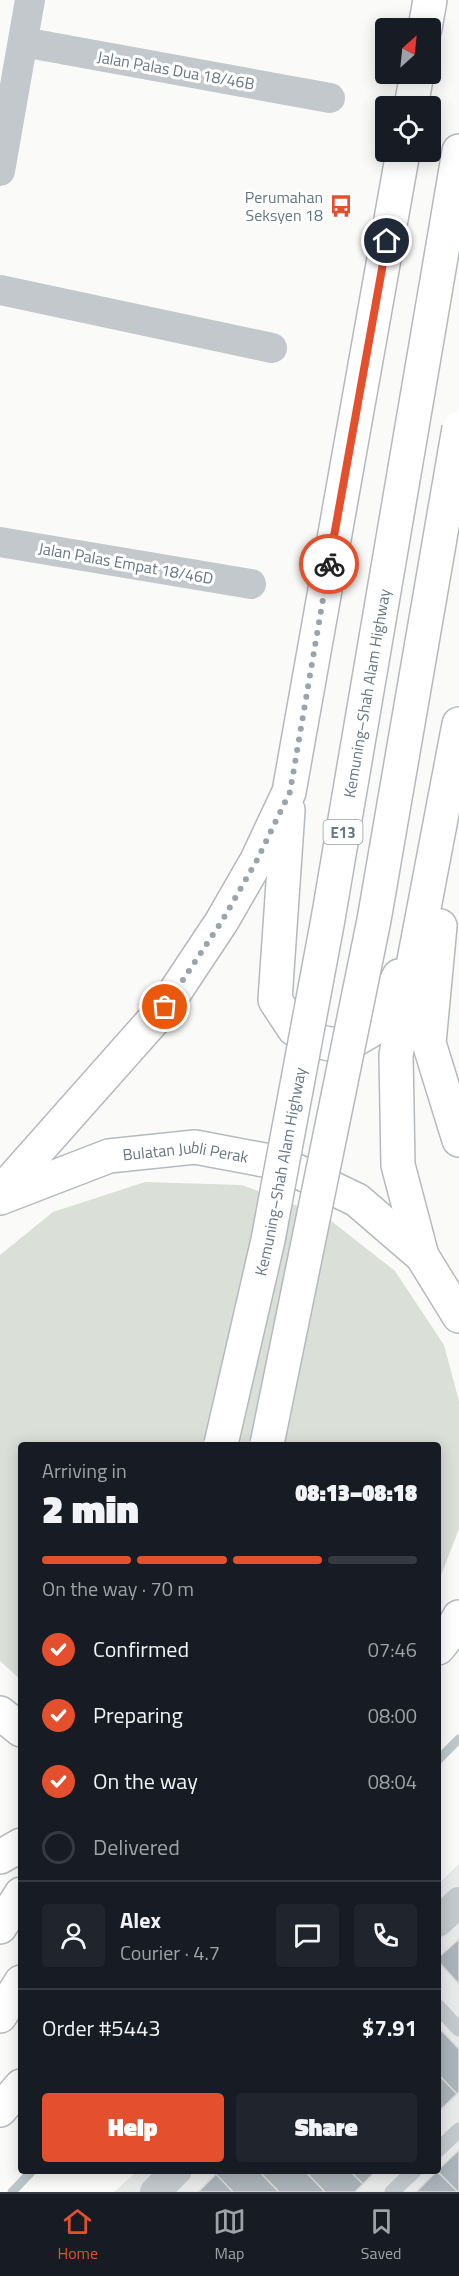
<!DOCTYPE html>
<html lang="en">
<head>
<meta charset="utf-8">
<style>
  :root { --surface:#171b24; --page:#20242c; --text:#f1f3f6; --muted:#9ea1a6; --line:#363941; --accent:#e4502d }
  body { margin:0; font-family:"Titillium Web",sans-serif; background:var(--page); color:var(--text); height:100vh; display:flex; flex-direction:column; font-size:22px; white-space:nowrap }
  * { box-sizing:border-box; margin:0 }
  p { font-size:20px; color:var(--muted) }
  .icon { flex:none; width:33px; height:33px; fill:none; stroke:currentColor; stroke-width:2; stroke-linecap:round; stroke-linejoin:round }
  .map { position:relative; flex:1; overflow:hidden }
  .sheet { position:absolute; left:18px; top:1442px; width:423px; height:732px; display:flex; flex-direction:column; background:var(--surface); border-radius:6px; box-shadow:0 3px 15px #0003 }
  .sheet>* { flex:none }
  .needle { width:39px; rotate:27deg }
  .fabs { position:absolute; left:375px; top:18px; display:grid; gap:12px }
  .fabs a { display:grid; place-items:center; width:66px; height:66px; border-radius:6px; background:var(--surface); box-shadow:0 3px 15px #0003; font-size:30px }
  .pin { position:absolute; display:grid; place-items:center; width:51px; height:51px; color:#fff; margin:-26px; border:3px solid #fff; border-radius:50%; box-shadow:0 2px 6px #0007 }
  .courier { position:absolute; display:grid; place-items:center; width:60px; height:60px; margin:-30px; border:4px solid #e4502d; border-radius:50%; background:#fff; color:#222; box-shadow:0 2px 8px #0007 }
  .head em { font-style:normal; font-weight:800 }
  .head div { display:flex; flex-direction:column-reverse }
  .head { display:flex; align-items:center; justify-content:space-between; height:102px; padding:0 24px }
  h1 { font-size:39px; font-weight:800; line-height:45px }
  .bar { display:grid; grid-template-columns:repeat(4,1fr); gap:9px 6px; align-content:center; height:72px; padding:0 24px }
  .bar i { height:8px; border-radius:4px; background:var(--line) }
  .bar .on { background:var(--accent) }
  .bar p { grid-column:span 4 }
  .line { display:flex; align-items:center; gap:15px; padding:0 24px; border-top:2px solid var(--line) }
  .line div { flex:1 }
  .round { display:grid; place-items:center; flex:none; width:63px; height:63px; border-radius:6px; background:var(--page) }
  ol { padding:0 24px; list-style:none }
  li { display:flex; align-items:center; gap:18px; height:66px }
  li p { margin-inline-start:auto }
  li .icon { padding:6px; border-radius:50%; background:var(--accent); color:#fff; stroke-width:4 }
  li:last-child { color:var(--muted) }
  li i { width:33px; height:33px; border:3px solid var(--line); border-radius:50% }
  .button { display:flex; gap:12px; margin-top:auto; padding:12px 24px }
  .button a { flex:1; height:69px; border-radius:6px; background:var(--accent); color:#fff; font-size:24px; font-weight:800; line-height:69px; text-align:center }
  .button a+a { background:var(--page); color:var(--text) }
  .dock { display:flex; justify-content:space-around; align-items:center; height:84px; border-top:2px solid var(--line); background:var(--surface); font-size:16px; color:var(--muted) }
  .dock a { display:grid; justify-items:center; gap:3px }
  .dock .on { color:var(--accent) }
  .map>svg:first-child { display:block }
  .built { fill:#e8e9e9 }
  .green { fill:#dadfd7 }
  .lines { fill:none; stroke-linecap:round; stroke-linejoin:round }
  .stream { stroke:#bbc7cb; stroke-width:9 }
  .building { fill:#aab3b9; stroke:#dcdcda; stroke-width:1.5 }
  .primary-casing { stroke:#b5babe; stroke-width:36 }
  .motorway-casing { stroke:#b4b9bd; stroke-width:36 }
  .service { stroke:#c3c8cc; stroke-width:15 }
  .minor { stroke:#c3c8cc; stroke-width:30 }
  .primary { stroke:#fff; stroke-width:33 }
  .motorway { stroke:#fff; stroke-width:33 }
  .motorway-bridge-casing { stroke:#b4b9bd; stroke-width:36; stroke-linecap:butt }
  .motorway-bridge { stroke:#fff; stroke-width:33 }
  .done { stroke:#99a5ac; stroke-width:6; stroke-dasharray:0 10.8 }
  .route { stroke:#e4502d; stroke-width:8 }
  .labels { text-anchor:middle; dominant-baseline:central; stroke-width:6; stroke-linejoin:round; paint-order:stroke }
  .shield { fill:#fff; stroke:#93a0a8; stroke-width:1.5 }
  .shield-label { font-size:15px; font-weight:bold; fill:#657783 }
  .street-label { font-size:16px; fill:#657783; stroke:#fff }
  .poi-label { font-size:16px; fill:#657783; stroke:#fff; text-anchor:end }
</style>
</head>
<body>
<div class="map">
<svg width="459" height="2192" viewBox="0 0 459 2192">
  <rect width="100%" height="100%" fill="#fafaf8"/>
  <path class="built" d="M 459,1864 L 459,2192 L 114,2192 L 137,2171 L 438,2170 L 438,1884 Z"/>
  <path class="green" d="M 145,1182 L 242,1185 L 325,1216 L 395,1271 L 444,1345 L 459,1401 L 459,1529 L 438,1583 L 438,1444 L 21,1444 L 21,1680 L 0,1661 L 0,1255 L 53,1212 Z"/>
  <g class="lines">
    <path class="stream" d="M 438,1760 L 459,1739
      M 12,2192 L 33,2170"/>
  </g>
  <path class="building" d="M 459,1939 L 459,1984 L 438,1961 L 438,1958 Z
    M 438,2027 L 459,2049 L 459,2092 L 457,2094 L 438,2074 Z
    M 438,2074 L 457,2094 L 438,2112 Z
    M 459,2150 L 459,2192 L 458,2192 L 437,2171 Z
    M 220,2170 L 258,2170 L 279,2192 L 233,2192 L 216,2174 Z
    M 258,2170 L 304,2170 L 325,2192 L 279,2192 Z
    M 304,2170 L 349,2170 L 363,2184 L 355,2192 L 325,2192 Z
    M 349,2170 L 377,2170 L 363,2184 Z
    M 437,2171 L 458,2192 L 416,2192 Z
    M 216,2174 L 233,2192 L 198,2192 Z"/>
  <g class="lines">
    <g class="primary-casing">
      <g id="primary">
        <path id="s1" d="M 0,1198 L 109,1156 L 195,1147 L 280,1163 L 357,1200 L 422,1256 L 459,1316"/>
        <path d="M 438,1648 L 451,1632 L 459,1617"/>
        <path d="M 0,1713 L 21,1730"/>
        <path d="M 0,1857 L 21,1845"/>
        <path d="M 0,2110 L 21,2086"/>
      </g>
    </g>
    <g class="motorway-casing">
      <path id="motorway" d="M 425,28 L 430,0
        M 411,106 L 417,74
        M 448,216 L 459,151
        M 288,810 L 275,1000 L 294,1029 L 316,1041 L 335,1045 L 351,1042 L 375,1028 L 399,976
        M 440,926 L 429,1043 L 459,1140
        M 0,1193 L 165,1007 L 222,921 L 257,860 L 289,792 L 403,152
        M 422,1256 L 398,1165 L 396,1055 L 459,724
        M 0,1927 L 21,1894
        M 0,2016 L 21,1982"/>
    </g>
    <path class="service" d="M 438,2007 L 459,2029
      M 438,2150 L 459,2130
      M 392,2192 L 415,2170"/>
    <path class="minor" d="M 23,42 L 330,98
      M 0,171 L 30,0
      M 0,290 L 272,348
      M 0,542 L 251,584
      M 438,1922 L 459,1902
      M 155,2192 L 177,2170"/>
    <use href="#primary" class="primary"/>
    <use href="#motorway" class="motorway"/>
    <g class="motorway-bridge-casing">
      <g id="motorway-bridge">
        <path id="s2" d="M 221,1444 L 268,1240 L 328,919 L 448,216"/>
        <path d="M 267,1444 L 374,920 L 459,428"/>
      </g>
    </g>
    <use href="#motorway-bridge" class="motorway-bridge"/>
  </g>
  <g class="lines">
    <path class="done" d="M 165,1007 L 222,921 L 257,860 L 290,792 L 329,564"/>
    <path class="route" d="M 329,564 L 387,241"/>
  </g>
  <defs>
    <g id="bus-bare" transform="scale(1.8)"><path d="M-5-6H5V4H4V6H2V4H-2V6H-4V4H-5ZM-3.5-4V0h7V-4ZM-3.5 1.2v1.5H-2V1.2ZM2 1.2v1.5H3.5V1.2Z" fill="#e4502d" stroke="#fff" stroke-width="2.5" paint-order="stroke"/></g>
  </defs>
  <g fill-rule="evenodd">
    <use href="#bus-bare" x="341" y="206"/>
  </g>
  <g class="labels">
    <rect class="shield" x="323.5" y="820" width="39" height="24" rx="4.5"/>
    <g class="shield-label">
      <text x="343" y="832">E13</text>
    </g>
    <g class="street-label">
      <text transform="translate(176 70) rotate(10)">Jalan Palas Dua 18/46B</text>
      <text transform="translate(126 563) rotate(10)">Jalan Palas Empat 18/46D</text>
      <text stroke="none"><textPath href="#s2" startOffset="765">Kemuning–Shah Alam Highway</textPath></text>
      <text stroke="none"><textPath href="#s1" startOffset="194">Bulatan Jubli Perak</textPath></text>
      <text stroke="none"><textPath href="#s2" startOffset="279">Kemuning–Shah Alam Highway</textPath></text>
    </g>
    <g class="poi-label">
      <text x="323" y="197">Perumahan<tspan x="323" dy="18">Seksyen 18</tspan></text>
    </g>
  </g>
</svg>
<div class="fabs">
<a><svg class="needle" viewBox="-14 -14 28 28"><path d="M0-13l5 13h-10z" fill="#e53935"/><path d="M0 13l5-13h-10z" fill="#9ea1a6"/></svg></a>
<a><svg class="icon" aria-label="locate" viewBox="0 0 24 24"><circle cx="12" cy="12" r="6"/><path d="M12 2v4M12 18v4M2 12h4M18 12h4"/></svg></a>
</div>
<div class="pin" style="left:165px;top:1007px;background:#ea580c"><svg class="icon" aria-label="bag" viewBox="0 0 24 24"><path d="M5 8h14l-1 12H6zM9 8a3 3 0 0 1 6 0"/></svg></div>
<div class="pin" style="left:387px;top:241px;background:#1f2937"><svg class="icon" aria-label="home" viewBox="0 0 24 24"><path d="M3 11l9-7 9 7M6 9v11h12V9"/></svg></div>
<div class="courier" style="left:329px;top:564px"><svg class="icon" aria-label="bike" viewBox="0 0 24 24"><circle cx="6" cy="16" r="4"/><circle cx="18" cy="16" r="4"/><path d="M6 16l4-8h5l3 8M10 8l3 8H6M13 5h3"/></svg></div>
<section class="sheet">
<div class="head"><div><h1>2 min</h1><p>Arriving in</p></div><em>08:13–08:18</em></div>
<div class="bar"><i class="on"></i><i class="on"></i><i class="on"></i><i></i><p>On the way · 70 m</p></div>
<ol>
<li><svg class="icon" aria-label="check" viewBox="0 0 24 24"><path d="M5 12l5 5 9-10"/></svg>Confirmed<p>07:46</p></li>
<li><svg class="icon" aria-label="check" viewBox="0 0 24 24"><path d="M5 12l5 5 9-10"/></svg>Preparing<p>08:00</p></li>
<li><svg class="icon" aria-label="check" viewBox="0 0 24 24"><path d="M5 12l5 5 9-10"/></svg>On the way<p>08:04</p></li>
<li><i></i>Delivered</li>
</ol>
<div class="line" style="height:108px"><a class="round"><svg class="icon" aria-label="person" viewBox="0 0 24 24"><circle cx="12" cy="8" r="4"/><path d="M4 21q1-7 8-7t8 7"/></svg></a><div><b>Alex</b><p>Courier · 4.7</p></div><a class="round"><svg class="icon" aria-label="chat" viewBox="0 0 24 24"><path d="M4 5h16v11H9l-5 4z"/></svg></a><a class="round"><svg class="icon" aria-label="phone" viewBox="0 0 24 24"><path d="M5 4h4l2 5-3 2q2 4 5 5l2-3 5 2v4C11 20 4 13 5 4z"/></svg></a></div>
<div class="line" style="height:78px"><div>Order #5443</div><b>$7.91</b></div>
<div class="button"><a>Help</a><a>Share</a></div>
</section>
</div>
<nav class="dock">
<a class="on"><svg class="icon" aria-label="home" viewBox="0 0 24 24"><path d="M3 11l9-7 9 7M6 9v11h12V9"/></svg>Home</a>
<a><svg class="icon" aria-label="map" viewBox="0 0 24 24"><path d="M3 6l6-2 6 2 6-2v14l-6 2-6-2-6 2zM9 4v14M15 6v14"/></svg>Map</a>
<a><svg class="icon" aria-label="saved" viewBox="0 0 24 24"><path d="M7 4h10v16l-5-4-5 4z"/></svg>Saved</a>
</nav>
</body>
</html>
